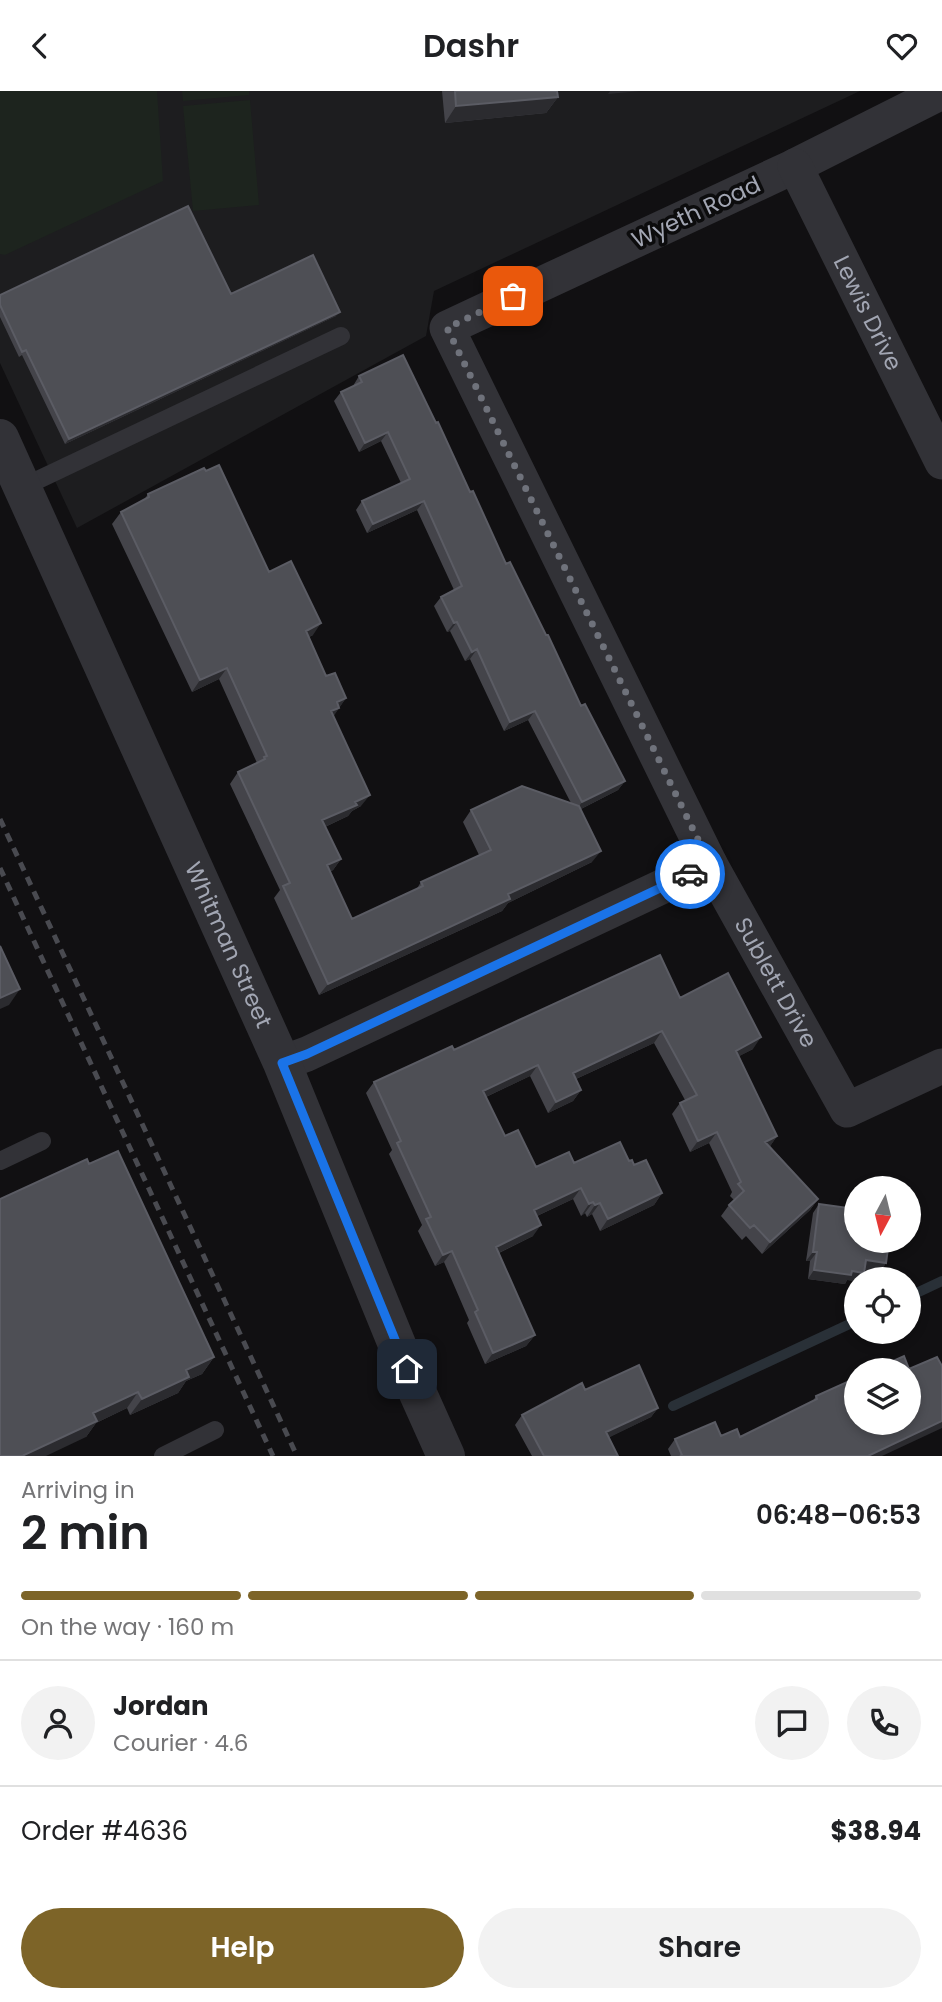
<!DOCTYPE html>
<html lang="en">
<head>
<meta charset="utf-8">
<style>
  :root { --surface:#fff; --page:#f2f2f2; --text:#202124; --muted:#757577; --line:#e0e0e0; --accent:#7d6428 }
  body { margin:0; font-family:Poppins,sans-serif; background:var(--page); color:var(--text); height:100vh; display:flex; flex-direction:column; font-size:26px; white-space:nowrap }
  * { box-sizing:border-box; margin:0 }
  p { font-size:23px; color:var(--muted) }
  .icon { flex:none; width:38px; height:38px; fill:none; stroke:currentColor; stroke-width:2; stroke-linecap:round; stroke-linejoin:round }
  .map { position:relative; height:1365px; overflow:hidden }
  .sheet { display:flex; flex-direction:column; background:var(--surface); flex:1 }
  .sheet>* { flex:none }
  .needle { width:46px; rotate:187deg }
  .fabs { position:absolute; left:844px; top:1085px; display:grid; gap:14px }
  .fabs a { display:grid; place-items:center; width:77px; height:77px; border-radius:50%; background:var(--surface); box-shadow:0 4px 10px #0003; font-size:35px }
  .pin { position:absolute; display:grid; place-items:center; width:60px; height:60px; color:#fff; margin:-30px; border-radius:14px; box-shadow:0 4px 10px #0006 }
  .courier { position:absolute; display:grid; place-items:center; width:70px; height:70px; margin:-35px; border:5px solid #1a73e8; border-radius:50%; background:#fff; color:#222; box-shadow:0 2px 9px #0007 }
  .summary em { font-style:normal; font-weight:600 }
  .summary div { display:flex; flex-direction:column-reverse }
  .summary { display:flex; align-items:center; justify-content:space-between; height:119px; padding:0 21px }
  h1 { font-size:46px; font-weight:600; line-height:52px }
  .bar { display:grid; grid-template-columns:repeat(4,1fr); gap:10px 7px; align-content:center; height:84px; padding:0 21px }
  .bar i { height:9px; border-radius:5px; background:var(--line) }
  .bar .current { background:var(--accent) }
  .bar p { grid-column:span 4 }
  .line { display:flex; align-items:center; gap:18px; padding:0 21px; border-top:2px solid var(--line) }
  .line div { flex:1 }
  .round { display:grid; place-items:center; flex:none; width:74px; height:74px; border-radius:37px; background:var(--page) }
  .action { display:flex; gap:14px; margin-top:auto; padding:14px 21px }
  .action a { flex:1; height:80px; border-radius:42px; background:var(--accent); color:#fff; font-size:28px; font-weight:600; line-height:80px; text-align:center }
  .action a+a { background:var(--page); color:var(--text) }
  header { display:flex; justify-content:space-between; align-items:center; height:91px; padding:0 21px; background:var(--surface); font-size:32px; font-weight:600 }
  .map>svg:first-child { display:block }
  .built { fill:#1d1d1f }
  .green { fill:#1d241e }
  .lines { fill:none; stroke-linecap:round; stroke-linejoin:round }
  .stream { stroke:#293037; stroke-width:10 }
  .service { stroke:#323237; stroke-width:18 }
  .minor { stroke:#323237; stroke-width:35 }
  .tertiary { stroke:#323237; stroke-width:38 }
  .rail { stroke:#494a50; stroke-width:5; stroke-dasharray:9 7; stroke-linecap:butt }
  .wall { fill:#44444a }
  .shaded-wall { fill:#2b2b2f }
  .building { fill:#4e4f55; stroke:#5b5c64; stroke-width:2 }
  .done { stroke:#6f727b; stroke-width:7; stroke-dasharray:0 12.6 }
  .route { stroke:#1a73e8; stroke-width:9 }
  .labels { text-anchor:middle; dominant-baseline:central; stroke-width:7; stroke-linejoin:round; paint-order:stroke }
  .street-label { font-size:23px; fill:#a2a6b3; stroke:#0c0c0d }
</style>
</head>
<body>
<header><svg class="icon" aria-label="back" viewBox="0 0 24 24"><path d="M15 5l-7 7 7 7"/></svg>Dashr<svg class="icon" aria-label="heart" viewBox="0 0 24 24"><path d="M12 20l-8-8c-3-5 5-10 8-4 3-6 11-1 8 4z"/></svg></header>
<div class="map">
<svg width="942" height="1365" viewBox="0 0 942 1365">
  <rect width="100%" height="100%" fill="#111012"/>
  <path class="built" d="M 0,0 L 860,0 L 434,200 L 426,245 L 77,437 L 0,272 Z"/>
  <path class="green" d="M 0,0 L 157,0 L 163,90 L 5,164 L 0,163 Z
    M 182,0 L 249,0 L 249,4 L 183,10 Z
    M 250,9 L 259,114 L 193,120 L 183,15 Z"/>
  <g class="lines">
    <path class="stream" d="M 908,1206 L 942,1190
      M 673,1315 L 856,1230"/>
    <path class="service" d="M 23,396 L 341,245
      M 0,1070 L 42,1050
      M 163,1365 L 215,1339"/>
    <g class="minor">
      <path id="s1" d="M 942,1 L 795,75 L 447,237 L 710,773 L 847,1019 L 942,975"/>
      <path id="s2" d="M 795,75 L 942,371"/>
      <path d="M 282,972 L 307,963 L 710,773"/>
    </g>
    <path class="tertiary" id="s3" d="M 0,347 L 282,972 L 407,1278 L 446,1365"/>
    <path class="rail" d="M 0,728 L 297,1365
      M 0,777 L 273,1365"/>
  </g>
  <path class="wall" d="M 442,0 L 557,0 L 558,6 L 546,22 L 445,32 Z
    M 231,203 L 336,225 L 65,353 L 22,264 L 19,266 L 0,226 L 0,204 Z
    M 359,285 L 470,401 L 506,473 L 581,615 L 625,690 L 618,699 L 581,718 L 592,771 L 508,812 L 502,820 L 319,904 L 274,807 L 280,799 L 230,693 L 238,681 L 257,672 L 219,588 L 192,601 L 112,433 L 121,421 L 144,409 L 148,403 L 269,481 L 313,544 L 309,546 L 326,585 L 346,607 L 333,625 L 361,715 L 352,720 L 348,725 L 325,736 L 341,768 L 333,779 L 330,781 L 352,828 L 416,799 L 421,791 L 479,764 L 463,731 L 471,719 L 571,712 L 528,629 L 504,640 L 470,568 L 465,570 L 450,540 L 447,541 L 434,515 L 441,506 L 454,499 L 417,419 L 367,442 L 356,419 L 362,410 L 401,392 L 381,350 L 359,361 L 334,310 L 341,301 L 353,295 Z
    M 680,907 L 753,958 L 739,965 L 777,1045 L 770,1055 L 818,1108 L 810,1119 L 762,1163 L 746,1145 L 742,1149 L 721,1125 L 729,1114 L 734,1109 L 730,1105 L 732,1101 L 709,1052 L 690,1061 L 672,1023 L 680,1012 L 685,1009 L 654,952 L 576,988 L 581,999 L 573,1010 L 548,1022 L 530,985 L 486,1006 L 505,1045 L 536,1076 L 574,1072 L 629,1070 L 662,1102 L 654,1114 L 600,1140 L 592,1123 L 587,1126 L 585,1122 L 581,1125 L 573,1108 L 537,1125 L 533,1145 L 499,1162 L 535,1244 L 526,1255 L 485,1273 L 467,1232 L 469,1229 L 444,1171 L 435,1175 L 418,1140 L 422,1134 L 389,1063 L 392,1059 L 366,1002 L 374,991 L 454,959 Z
    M 89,1073 L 214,1266 L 202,1283 L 186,1290 L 178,1302 L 130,1324 L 127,1317 L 96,1332 L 86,1346 Z
    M 819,1113 L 886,1172 L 880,1181 L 865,1179 L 847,1189 L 845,1193 L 808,1188 L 810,1170 L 806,1170 L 813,1122 Z
    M 585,1299 L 658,1317 L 651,1326 L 609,1346 L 618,1365 L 532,1365 L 515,1334 L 522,1324 Z
    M 816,1305 L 882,1365 L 671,1365 L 668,1358 L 675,1348 L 721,1345 L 740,1346 L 813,1310 Z"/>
  <path class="shaded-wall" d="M 610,0 L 641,0 L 608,3 Z
    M 558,6 L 546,22 L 445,32 L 456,15 Z
    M 340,221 L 336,225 L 65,353 L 69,348 Z
    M 388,341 L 381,350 L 359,361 L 365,352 Z
    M 424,410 L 417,419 L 367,442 L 373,433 Z
    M 457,531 L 450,540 L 447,541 L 454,532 Z
    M 321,532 L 313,544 L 298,552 L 306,540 Z
    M 477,558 L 470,568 L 465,570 L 472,561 Z
    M 227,577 L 219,588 L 192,601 L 200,589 Z
    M 346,607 L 331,629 L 323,632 L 337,611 Z
    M 535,620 L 528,629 L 504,640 L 510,631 Z
    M 625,690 L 618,699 L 575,721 L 582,711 Z
    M 370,704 L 361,715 L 352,720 L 348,725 L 314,741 L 322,729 L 355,711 Z
    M 601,760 L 592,771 L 508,812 L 502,820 L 319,904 L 328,893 L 508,803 Z
    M 341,768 L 333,779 L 319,786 L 327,774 Z
    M 20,898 L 9,914 L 0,918 L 0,907 Z
    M 662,940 L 654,952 L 565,993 L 573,982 Z
    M 761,946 L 753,958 L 728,971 L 736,960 Z
    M 538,974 L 530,985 L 475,1011 L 483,1000 Z
    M 581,999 L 573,1010 L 548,1022 L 556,1011 Z
    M 717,1041 L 709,1052 L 690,1061 L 698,1050 Z
    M 777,1045 L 769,1057 L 765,1051 Z
    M 581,1097 L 573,1108 L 526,1130 L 534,1119 Z
    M 662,1102 L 654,1114 L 600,1140 L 608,1128 Z
    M 818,1108 L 810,1119 L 762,1163 L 770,1151 Z
    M 593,1111 L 585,1122 L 581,1125 L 589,1113 Z
    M 600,1112 L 592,1123 L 587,1126 L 595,1114 Z
    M 541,1134 L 533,1145 L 488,1167 L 496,1156 Z
    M 452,1160 L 444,1171 L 435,1175 L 443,1164 Z
    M 813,1161 L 817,1161 L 810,1170 L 806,1170 Z
    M 866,1169 L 886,1172 L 880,1181 L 860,1178 Z
    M 814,1179 L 852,1180 L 864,1182 L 860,1188 L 856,1188 L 856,1191 L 847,1189 L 845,1193 L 808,1188 Z
    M 535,1244 L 526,1255 L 485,1273 L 493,1262 Z
    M 214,1266 L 202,1283 L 186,1290 L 178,1302 L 130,1324 L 142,1308 L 186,1279 Z
    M 138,1301 L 127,1317 L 96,1332 L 86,1346 L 46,1365 L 23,1365 L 93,1322 Z
    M 658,1317 L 651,1326 L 600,1351 L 606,1341 Z
    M 942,1330 L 942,1337 L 882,1365 L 868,1365 Z"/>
  <path class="building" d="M 455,0 L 557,0 L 558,6 L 456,15 Z
    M 188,115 L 231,203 L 313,164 L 340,221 L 69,348 L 26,259 L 22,261 L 0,214 L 0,204 Z
    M 403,264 L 436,332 L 438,331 L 470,401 L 473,400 L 506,473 L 510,471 L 546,544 L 548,544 L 581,615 L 585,613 L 625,690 L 582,711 L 535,620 L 510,631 L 477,558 L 472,561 L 457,531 L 454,532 L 441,506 L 462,495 L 424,410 L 373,433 L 362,410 L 410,388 L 388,341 L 365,352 L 341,301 L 362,291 L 359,285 Z
    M 219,374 L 269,481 L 291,470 L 321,532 L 306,540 L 326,585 L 335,582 L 346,607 L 337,611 L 339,617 L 331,620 L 370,704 L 355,711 L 357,714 L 322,729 L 341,768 L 327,774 L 352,828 L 423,795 L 421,791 L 491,759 L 471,719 L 522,695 L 579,715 L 601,760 L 508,803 L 510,808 L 328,893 L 283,795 L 290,792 L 238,681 L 265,668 L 264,666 L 267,665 L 227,577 L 200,589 L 121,421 L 149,406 L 148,403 L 204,377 L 206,380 Z
    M 0,855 L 20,898 L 0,907 Z
    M 660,864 L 680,907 L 728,882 L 761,946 L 736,960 L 777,1045 L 765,1051 L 818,1108 L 770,1151 L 754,1134 L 750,1137 L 729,1114 L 744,1100 L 738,1093 L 741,1091 L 717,1041 L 698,1050 L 680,1012 L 697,1004 L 662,940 L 573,982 L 581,999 L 556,1011 L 538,974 L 483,1000 L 505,1045 L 518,1039 L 536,1076 L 569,1061 L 574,1072 L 620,1051 L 629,1070 L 632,1069 L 634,1074 L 646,1069 L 662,1102 L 608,1128 L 600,1112 L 595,1114 L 593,1111 L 589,1113 L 581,1097 L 534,1119 L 541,1134 L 496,1156 L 535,1244 L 493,1262 L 475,1221 L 478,1219 L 452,1160 L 443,1164 L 426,1128 L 431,1126 L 397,1052 L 401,1050 L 374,991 L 452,955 L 454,959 L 519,929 Z
    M 118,1060 L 214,1266 L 186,1279 L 189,1286 L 142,1308 L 138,1301 L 93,1322 L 97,1330 L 24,1364 L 25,1365 L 0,1365 L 0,1108 L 87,1068 L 89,1073 Z
    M 819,1113 L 856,1118 L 856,1150 L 889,1150 L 886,1172 L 866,1169 L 864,1182 L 852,1180 L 851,1184 L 814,1179 L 817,1161 L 813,1161 Z
    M 904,1265 L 909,1278 L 937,1266 L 942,1275 L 942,1330 L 868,1365 L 680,1365 L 682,1364 L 675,1348 L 715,1331 L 721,1345 L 737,1338 L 740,1346 L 817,1308 L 816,1305 L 856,1287 L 856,1332 L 908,1332 L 908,1279 L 873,1279 Z
    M 639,1274 L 658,1317 L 606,1341 L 618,1365 L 544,1365 L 522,1324 L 582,1292 L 585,1299 Z"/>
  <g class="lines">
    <path class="done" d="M 513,205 L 447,237 L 710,773 L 690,783"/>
    <path class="route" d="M 407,1278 L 282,972 L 307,963 L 690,783"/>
  </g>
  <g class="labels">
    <g class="street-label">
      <text transform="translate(696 121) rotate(-25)">Wyeth Road</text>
      <text stroke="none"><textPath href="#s2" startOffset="164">Lewis Drive</textPath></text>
      <text stroke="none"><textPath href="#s3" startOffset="556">Whitman Street</textPath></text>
      <text stroke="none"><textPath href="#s1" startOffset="1281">Sublett Drive</textPath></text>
    </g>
  </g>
</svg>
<div class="fabs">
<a><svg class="needle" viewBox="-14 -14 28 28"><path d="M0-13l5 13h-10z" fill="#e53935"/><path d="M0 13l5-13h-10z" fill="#757577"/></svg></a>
<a><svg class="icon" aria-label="locate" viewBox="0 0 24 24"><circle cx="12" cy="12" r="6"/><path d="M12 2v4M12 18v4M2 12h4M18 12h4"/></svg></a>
<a><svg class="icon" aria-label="layers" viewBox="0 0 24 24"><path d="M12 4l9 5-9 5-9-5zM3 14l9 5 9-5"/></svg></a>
</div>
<div class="pin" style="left:513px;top:205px;background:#ea580c"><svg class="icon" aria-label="bag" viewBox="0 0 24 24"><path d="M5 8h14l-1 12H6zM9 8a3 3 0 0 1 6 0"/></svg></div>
<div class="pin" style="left:407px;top:1278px;background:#1f2937"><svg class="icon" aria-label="home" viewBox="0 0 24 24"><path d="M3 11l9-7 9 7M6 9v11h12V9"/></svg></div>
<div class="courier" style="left:690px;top:783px"><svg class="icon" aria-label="car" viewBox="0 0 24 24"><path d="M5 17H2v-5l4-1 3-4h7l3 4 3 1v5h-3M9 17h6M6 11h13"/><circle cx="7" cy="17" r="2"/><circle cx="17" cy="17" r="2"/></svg></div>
</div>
<section class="sheet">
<div class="summary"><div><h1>2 min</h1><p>Arriving in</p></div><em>06:48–06:53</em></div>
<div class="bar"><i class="current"></i><i class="current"></i><i class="current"></i><i></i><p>On the way · 160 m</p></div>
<div class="line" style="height:126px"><a class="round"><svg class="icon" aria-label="person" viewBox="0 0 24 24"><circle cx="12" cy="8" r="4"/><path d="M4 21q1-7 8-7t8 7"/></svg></a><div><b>Jordan</b><p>Courier · 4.6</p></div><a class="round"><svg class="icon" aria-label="chat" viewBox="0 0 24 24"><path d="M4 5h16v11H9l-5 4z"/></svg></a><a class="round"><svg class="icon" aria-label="phone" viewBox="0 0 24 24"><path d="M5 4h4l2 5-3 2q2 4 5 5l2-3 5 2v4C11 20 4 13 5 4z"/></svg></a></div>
<div class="line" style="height:91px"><div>Order #4636</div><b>$38.94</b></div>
<div class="action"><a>Help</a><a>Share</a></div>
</section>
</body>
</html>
